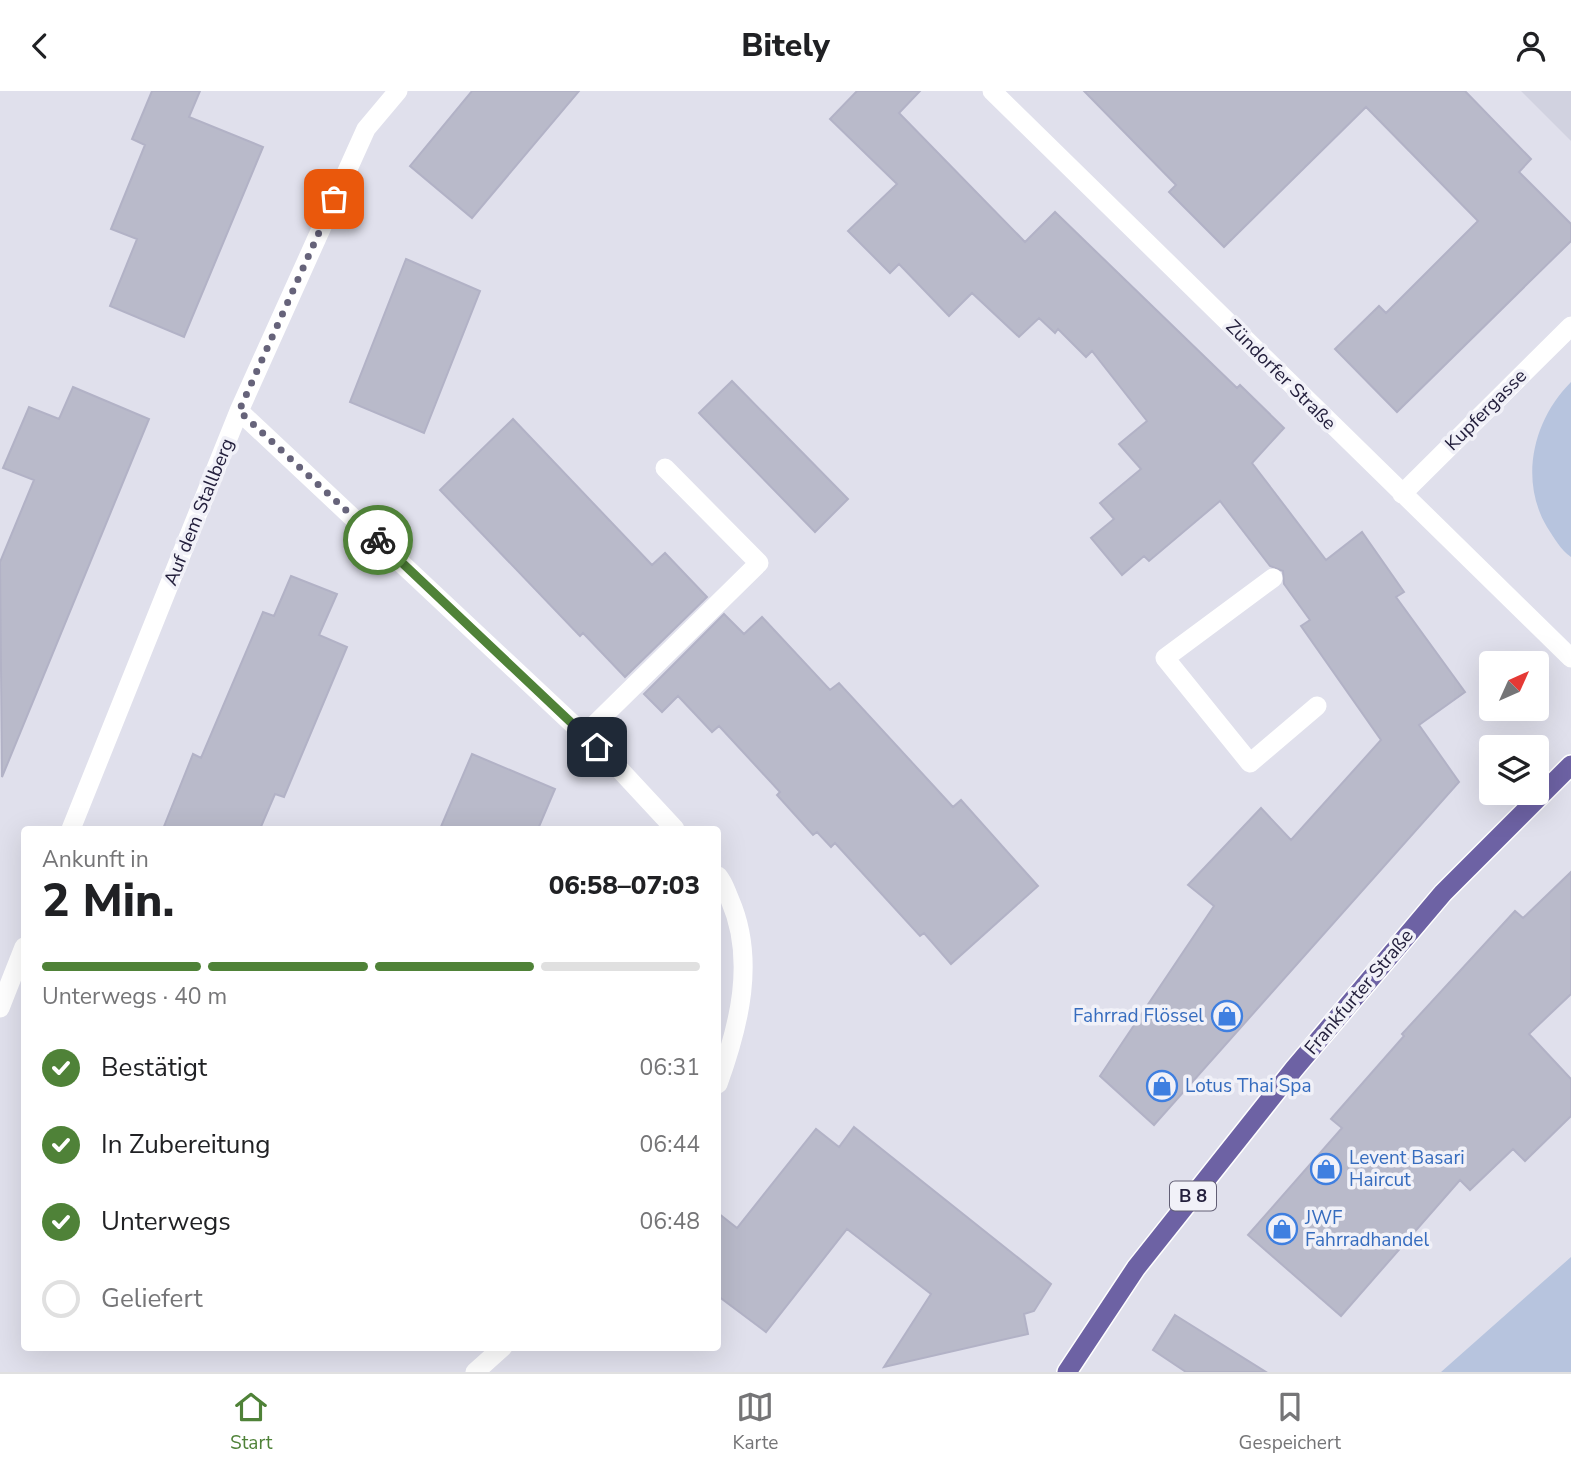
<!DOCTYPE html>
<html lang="de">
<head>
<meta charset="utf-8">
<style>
  :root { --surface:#fff; --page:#f6f6f6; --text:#202124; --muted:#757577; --line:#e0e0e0; --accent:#4f8238 }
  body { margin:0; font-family:"Nunito Sans",sans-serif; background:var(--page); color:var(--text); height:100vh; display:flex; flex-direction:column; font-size:26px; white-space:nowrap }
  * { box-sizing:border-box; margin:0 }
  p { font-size:23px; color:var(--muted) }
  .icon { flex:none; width:38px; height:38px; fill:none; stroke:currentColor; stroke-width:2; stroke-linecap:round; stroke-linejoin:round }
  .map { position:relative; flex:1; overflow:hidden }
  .details { position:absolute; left:21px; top:735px; width:700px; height:525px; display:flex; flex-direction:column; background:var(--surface); border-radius:7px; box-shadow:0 7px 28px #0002 }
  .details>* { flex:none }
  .needle { width:46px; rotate:45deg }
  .controls { position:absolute; left:1479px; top:560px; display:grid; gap:14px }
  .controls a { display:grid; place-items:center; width:70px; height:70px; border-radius:7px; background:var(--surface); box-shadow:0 7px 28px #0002; font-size:35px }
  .pin { position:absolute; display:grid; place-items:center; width:60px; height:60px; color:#fff; margin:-30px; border-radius:14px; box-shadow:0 4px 10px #0006 }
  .courier { position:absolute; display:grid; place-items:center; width:70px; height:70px; margin:-35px; border:5px solid #4f8238; border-radius:50%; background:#fff; color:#222; box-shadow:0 2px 9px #0007 }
  .summary em { font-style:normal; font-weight:800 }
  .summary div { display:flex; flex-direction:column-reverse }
  .summary { display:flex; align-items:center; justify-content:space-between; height:119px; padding:0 21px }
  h1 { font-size:46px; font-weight:800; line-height:52px }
  .bar { display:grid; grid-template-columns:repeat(4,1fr); gap:10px 7px; align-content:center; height:84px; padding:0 21px }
  .bar i { height:9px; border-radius:5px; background:var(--line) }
  .bar .active { background:var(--accent) }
  .bar p { grid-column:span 4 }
  ol { padding:0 21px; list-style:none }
  li { display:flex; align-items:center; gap:21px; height:77px }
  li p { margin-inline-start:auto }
  li .icon { padding:7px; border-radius:50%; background:var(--accent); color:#fff; stroke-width:4 }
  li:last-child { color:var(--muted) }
  li i { width:38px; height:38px; border:4px solid var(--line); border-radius:50% }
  header { display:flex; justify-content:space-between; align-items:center; height:91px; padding:0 21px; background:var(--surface); font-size:32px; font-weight:800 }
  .tab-bar { display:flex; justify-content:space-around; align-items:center; height:98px; border-top:2px solid var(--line); background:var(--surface); font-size:19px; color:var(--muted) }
  .tab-bar a { display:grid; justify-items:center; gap:4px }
  .tab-bar .active { color:var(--accent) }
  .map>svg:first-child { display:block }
  .built { fill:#d1d2e0 }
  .green { fill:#b7c4de }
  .building { fill:#b9baca; stroke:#b2b2c6; stroke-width:2 }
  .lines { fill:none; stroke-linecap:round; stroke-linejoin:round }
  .primary-casing { stroke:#fff; stroke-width:22 }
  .service { stroke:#fff; stroke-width:19 }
  .minor { stroke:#fff; stroke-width:19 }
  .primary { stroke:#6d62a4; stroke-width:19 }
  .done { stroke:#66637a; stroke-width:7; stroke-dasharray:0 12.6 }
  .route { stroke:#4f8238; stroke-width:9 }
  .labels { text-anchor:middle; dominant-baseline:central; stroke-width:7; stroke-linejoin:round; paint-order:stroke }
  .shield { fill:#f1f1f8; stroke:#625f75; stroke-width:2 }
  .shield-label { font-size:18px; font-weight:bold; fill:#24203d }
  .street-label { font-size:19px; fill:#24203d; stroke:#f1f1f8 }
  .shop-label { font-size:19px; fill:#366cbe; stroke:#f1f1f8; text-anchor:start }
</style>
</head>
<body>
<header><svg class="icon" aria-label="back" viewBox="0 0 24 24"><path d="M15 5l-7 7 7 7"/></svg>Bitely<svg class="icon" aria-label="person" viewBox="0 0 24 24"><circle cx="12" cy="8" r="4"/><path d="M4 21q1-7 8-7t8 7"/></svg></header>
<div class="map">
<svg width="1571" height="1281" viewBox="0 0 1571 1281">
  <rect width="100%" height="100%" fill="#e0e0ec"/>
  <path class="built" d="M 1521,0 L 1571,0 L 1571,50 Z"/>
  <path class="green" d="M 1571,291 L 1571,466 C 1560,458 1555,448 1547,436 C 1519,389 1533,329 1571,291 Z
    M 1571,1166 L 1571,1281 L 1441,1281 Z"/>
  <path class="building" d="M 152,0 L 200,0 L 189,26 L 263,56 L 184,246 L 110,215 L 137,148 L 111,138 L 145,54 L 132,48 Z
    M 472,0 L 579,0 L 472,127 L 410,75 Z
    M 857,0 L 920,0 L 899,22 L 1025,151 L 1055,121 L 1237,297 L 1240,294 L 1284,337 L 1252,372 L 1326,469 L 1362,441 L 1404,501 L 1396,506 L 1465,601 L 1419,634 L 1459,691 L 1154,1034 L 1100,985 L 1214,815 L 1188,794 L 1261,717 L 1291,749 L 1381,649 L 1301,535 L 1310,529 L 1284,493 L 1283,480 L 1270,475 L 1220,410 L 1149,470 L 1144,465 L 1122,484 L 1091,447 L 1114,428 L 1100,412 L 1141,378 L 1119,353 L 1147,330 L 1092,260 L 1086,266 L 1058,238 L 1055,242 L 1039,227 L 1019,246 L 972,202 L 949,225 L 899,173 L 890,182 L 848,140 L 897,93 L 830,28 Z
    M 1084,0 L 1465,0 L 1531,68 L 1519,81 L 1571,133 L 1571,150 L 1397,321 L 1335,258 L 1379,215 L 1386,222 L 1478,130 L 1366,16 L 1224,156 L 1169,101 L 1176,94 Z
    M 406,168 L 480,200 L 424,342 L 350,311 Z
    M 732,290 L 848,408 L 815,441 L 699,322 Z
    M 73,296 L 149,328 L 2,686 L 0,471 L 34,389 L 3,377 L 29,316 L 59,328 Z
    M 513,328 L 652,474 L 665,462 L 707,506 L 625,586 L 583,542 L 580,545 L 440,399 Z
    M 291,485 L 337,503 L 319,544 L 347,556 L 284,706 L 275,703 L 260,738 L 163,738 L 193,663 L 201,667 L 263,521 L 274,525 Z
    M 724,523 L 744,543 L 762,526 L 830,599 L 839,592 L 953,716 L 961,709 L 1038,795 L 951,873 L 924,842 L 920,845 L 835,752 L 831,756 L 817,741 L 813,744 L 777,704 L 780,701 L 719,635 L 712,641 L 678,605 L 662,621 L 644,603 Z
    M 472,663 L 555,698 L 538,738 L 440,738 Z
    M 1571,781 L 1571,903 L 1529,943 L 1571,988 L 1571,1025 L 1525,1070 L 1513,1058 L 1470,1099 L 1460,1089 L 1341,1225 L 1248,1144 L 1342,1037 L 1331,1028 L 1404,945 L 1402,943 L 1515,820 L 1523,827 Z
    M 854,1036 L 1051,1193 L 1034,1220 L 1024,1223 L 1028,1243 L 884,1276 L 931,1203 L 847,1138 L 766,1241 L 718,1205 L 718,1122 L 737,1137 L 816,1038 L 839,1056 Z
    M 1175,1224 L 1266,1281 L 1186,1281 L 1153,1259 Z"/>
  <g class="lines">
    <g class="primary-casing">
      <path id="primary" d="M 1067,1281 L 1136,1177 L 1294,978 L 1443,802 L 1571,674"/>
    </g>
    <path class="service" d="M 1273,487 L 1165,567 L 1250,672 L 1317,615
      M 584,644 L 759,472 L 665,377"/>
    <path class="minor" d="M 992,0 L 1571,567
      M 239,320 L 610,668 L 675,738
      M 1402,403 L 1571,235
      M 71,738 L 239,320 L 366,38 L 398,0
      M 718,785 C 724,792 726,800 730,809 C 756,869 739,935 718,993
      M 0,917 L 24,856
      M 475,1281 L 503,1256"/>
    <use href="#primary" class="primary"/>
  </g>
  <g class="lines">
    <path class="done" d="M 334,108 L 239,320 L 378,449"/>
    <path class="route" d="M 378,449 L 597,656"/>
  </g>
  <defs>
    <g id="shop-ring" transform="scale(1.575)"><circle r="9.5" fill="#f1f1f8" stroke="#3f7fe0" stroke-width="1.5"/><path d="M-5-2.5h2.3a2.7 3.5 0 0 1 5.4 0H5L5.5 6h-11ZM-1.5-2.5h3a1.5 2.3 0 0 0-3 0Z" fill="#3f7fe0"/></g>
  </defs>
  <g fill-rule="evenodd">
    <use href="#shop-ring" x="1227" y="925"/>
    <use href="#shop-ring" x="1162" y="995"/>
    <use href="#shop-ring" x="1326" y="1078"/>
    <use href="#shop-ring" x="1282" y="1138"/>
  </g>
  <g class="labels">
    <rect class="shield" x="1170" y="1090.5" width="46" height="29" rx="5"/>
    <g class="shield-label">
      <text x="1193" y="1105">B 8</text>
    </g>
    <g class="street-label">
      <text transform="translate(1281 284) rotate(45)">Zündorfer Straße</text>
      <text transform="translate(1486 319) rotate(-45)">Kupfergasse</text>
      <text transform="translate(199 421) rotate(-68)">Auf dem Stallberg</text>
      <text transform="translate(1359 901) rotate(-50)">Frankfurter Straße</text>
    </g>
    <g class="shop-label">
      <text x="1204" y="925" text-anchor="end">Fahrrad Flössel</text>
      <text x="1185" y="995">Lotus Thai Spa</text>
      <text x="1349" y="1067">Levent Basari<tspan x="1349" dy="22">Haircut</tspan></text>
      <text x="1305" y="1127">JWF<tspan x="1305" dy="22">Fahrradhandel</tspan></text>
    </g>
  </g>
</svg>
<div class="controls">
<a><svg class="needle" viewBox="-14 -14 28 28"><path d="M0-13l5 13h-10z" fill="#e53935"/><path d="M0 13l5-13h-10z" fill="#757577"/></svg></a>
<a><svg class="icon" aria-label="layers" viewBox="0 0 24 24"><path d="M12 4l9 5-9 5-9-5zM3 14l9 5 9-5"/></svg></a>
</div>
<div class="pin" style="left:334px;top:108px;background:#ea580c"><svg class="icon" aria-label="bag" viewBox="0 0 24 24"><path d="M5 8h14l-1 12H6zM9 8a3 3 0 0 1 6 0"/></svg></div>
<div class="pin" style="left:597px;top:656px;background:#1f2937"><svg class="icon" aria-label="home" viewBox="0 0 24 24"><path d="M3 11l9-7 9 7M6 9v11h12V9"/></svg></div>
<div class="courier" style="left:378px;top:449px"><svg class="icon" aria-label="bike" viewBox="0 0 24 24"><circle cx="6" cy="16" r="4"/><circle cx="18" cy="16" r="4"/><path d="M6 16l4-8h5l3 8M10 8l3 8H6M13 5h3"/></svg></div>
<section class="details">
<div class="summary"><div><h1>2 Min.</h1><p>Ankunft in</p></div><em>06:58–07:03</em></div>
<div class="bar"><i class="active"></i><i class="active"></i><i class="active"></i><i></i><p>Unterwegs · 40 m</p></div>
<ol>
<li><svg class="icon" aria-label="check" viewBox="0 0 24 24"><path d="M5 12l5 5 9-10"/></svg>Bestätigt<p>06:31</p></li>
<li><svg class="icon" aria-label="check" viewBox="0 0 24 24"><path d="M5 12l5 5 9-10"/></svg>In Zubereitung<p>06:44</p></li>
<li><svg class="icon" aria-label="check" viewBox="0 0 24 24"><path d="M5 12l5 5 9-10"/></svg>Unterwegs<p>06:48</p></li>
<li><i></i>Geliefert</li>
</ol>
</section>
</div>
<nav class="tab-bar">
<a class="active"><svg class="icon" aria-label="home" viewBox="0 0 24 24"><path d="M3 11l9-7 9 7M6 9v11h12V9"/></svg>Start</a>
<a><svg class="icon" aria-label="map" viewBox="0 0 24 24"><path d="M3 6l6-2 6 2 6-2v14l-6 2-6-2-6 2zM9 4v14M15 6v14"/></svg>Karte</a>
<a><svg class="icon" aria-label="saved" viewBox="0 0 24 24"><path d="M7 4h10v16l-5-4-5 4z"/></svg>Gespeichert</a>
</nav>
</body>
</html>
